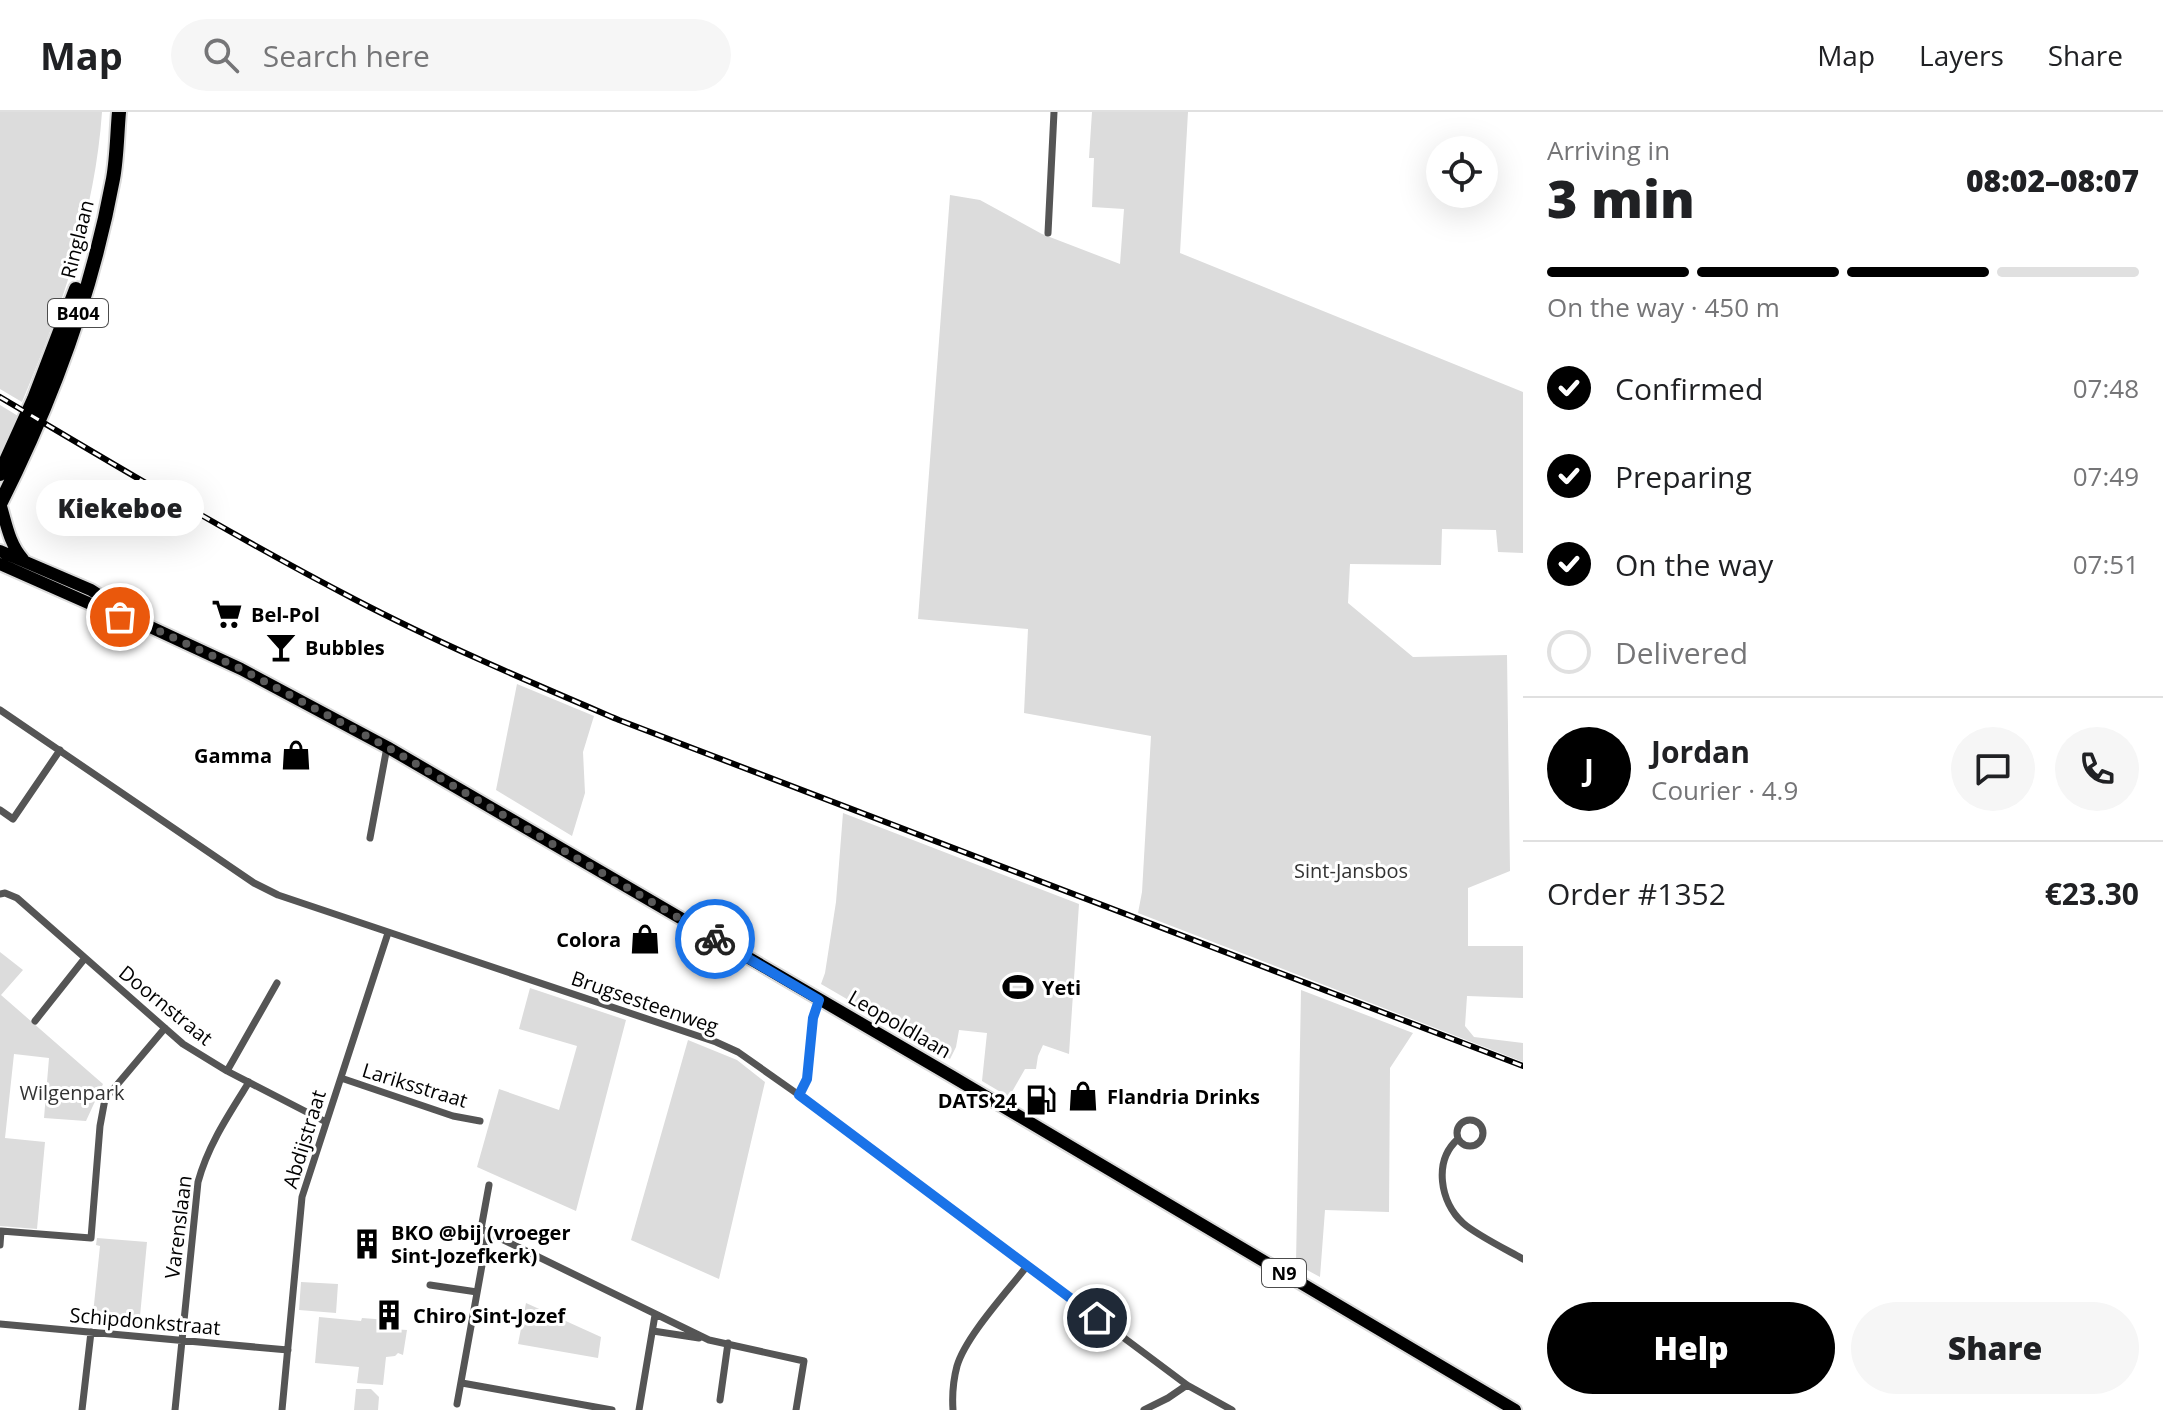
<!DOCTYPE html>
<html lang="en">
<head>
<meta charset="utf-8">
<style>
  :root { --surface:#fff; --page:#f6f6f6; --text:#202124; --muted:#757577; --line:#e0e0e0; --accent:#000 }
  body { margin:0; font-family:"Open Sans",sans-serif; background:var(--page); color:var(--text); height:100vh; display:flex; flex-direction:column; font-size:30px; white-space:nowrap }
  * { box-sizing:border-box; margin:0 }
  p { font-size:26px; color:var(--muted) }
  .icon { flex:none; width:44px; height:44px; fill:none; stroke:currentColor; stroke-width:2; stroke-linecap:round; stroke-linejoin:round }
  .map { position:relative; flex:1; overflow:hidden }
  .sheet { display:flex; flex-direction:column; background:var(--surface); width:640px }
  .sheet>* { flex:none }
  .tools { position:absolute; left:1426px; top:24px; display:grid; gap:16px }
  .tools a { display:grid; place-items:center; width:72px; height:72px; border-radius:50%; background:var(--surface); box-shadow:0 8px 32px #0002; font-size:40px }
  .pin { position:absolute; display:grid; place-items:center; width:68px; height:68px; color:#fff; margin:-34px; border:4px solid #fff; border-radius:50%; box-shadow:0 2px 8px #0007 }
  .courier { position:absolute; display:grid; place-items:center; width:80px; height:80px; margin:-40px; border:6px solid #1a73e8; border-radius:50%; background:#fff; color:#222; box-shadow:0 2px 10px #0007 }
  .bubble { position:absolute; height:56px; border-radius:28px; background:var(--surface); box-shadow:0 8px 32px #0002; font-size:26px; font-weight:800; line-height:56px; text-align:center }
  .overview em { font-style:normal; font-weight:800 }
  .overview div { display:flex; flex-direction:column-reverse }
  .overview { display:flex; align-items:center; justify-content:space-between; height:136px; padding:0 24px }
  h1 { font-size:52px; font-weight:800; line-height:60px }
  .bar { display:grid; grid-template-columns:repeat(4,1fr); gap:12px 8px; align-content:center; height:96px; padding:0 24px }
  .bar i { height:10px; border-radius:6px; background:var(--line) }
  .bar .current { background:var(--accent) }
  .bar p { grid-column:span 4 }
  .line { display:flex; align-items:center; gap:20px; padding:0 24px; border-top:2px solid var(--line) }
  .line div { flex:1 }
  .round { display:grid; place-items:center; flex:none; width:84px; height:84px; border-radius:42px; background:var(--page) }
  ol { padding:0 24px; list-style:none }
  li { display:flex; align-items:center; gap:24px; height:88px }
  li p { margin-inline-start:auto }
  li .icon { padding:8px; border-radius:50%; background:var(--accent); color:#fff; stroke-width:4 }
  li:last-child { color:var(--muted) }
  li i { width:44px; height:44px; border:4px solid var(--line); border-radius:50% }
  .button { display:flex; gap:16px; margin-top:auto; padding:16px 24px }
  .button a { flex:1; height:92px; border-radius:48px; background:var(--accent); color:#fff; font-size:32px; font-weight:800; line-height:92px; text-align:center }
  .button a+a { background:var(--page); color:var(--text) }
  header { display:flex; align-items:center; gap:48px; box-sizing:border-box; height:112px; padding:0 40px; background:var(--surface); border-bottom:2px solid var(--line) }
  header strong { font-size:38px }
  nav { display:flex; gap:44px; margin-inline-start:auto; font-size:28px }
  .search { width:560px; height:72px; background:var(--page); display:flex; align-items:center; gap:20px; box-sizing:border-box; padding:0 28px; border-radius:44px; color:var(--muted); font-size:30px }
  main { display:flex; flex:1; min-height:0 }
  .map>svg:first-child { display:block }
  .green { fill:#dcdcdc }
  .lines { fill:none; stroke-linecap:round; stroke-linejoin:round }
  .primary-casing { stroke:#dbdbdb; stroke-width:16 }
  .highway-casing { stroke:#dbdbdb; stroke-width:18 }
  .street { stroke:#555; stroke-width:7 }
  .primary { stroke:#000; stroke-width:12 }
  .highway { stroke:#000; stroke-width:14 }
  .rail-casing { stroke:#000; stroke-width:6 }
  .rail { stroke:#fff; stroke-width:3; stroke-dasharray:9; stroke-linecap:butt }
  .done { stroke:#595959; stroke-width:8; stroke-dasharray:0 14.4 }
  .route { stroke:#1a73e8; stroke-width:10 }
  .labels { text-anchor:middle; dominant-baseline:central; stroke-width:6; stroke-linejoin:round; paint-order:stroke }
  .shield { fill:#fff; stroke:#4c4c4c; stroke-width:2 }
  .shield-label { font-size:18px; font-weight:bold; fill:#000 }
  .street-label { font-size:20px; fill:#000; stroke:#fff }
  .poi-label { font-size:20px; font-weight:bold; fill:#000; stroke:#fff; text-anchor:start }
  .park-label { font-size:20px; fill:#333; stroke:#fff }
</style>
</head>
<body>
<header>
<strong>Map</strong>
<div class="search"><svg class="icon" aria-label="search" viewBox="0 0 24 24"><circle cx="10" cy="10" r="6"/><path d="M15 15l6 6"/></svg>Search here</div>
<nav><a>Map</a><a>Layers</a><a>Share</a></nav>
</header>
<main>
<div class="map">
<svg width="1523" height="1298" viewBox="0 0 1523 1298">
  <rect width="100%" height="100%" fill="#fff"/>
  <path class="green" d="M 0,0 L 102,0 C 95,102 61,197 22,290 L 0,277 Z
    M 1092,0 L 1188,0 L 1180,141 L 1523,280 L 1523,441 L 1498,440 L 1496,418 L 1442,417 L 1441,453 L 1350,452 L 1348,491 L 1413,545 L 1507,543 L 1510,759 L 1468,776 L 1468,834 L 1523,834 L 1523,886 L 1467,884 L 1465,914 L 1474,925 L 1523,931 L 1523,950 L 1138,801 L 1142,780 L 1151,624 L 1024,601 L 1028,517 L 918,507 L 950,83 L 980,88 L 1042,122 L 1120,152 L 1124,97 L 1092,95 L 1094,46 L 1089,46 Z
    M 0,293 L 18,304 L 0,342 Z
    M 517,572 L 594,604 L 583,640 L 585,681 L 572,724 L 496,678 Z
    M 843,701 L 1079,792 L 1069,942 L 1043,933 L 1038,944 L 1036,957 L 1025,957 L 1009,985 L 982,969 L 987,921 L 959,918 L 956,935 L 950,947 L 821,872 L 825,861 L 836,790 Z
    M 0,840 L 23,858 L 1,883 L 103,972 L 86,1009 L 44,1006 L 49,946 L 14,942 L 5,1026 L 45,1030 L 37,1117 L 0,1114 Z
    M 530,876 L 626,908 L 576,1099 L 477,1055 L 499,977 L 559,998 L 577,934 L 519,917 Z
    M 1301,878 L 1413,921 L 1390,956 L 1389,1100 L 1325,1098 L 1320,1165 L 1296,1152 Z
    M 688,928 L 737,948 L 765,970 L 719,1167 L 631,1128 Z
    M 97,1126 L 147,1130 L 139,1215 L 92,1212 L 100,1134 L 96,1133 Z
    M 301,1170 L 338,1172 L 336,1201 L 299,1198 Z
    M 526,1191 L 601,1225 L 598,1246 L 518,1232 Z
    M 319,1205 L 361,1209 L 362,1206 L 388,1208 L 388,1219 L 392,1219 L 392,1217 L 407,1218 L 403,1243 L 398,1241 L 395,1244 L 386,1245 L 383,1273 L 357,1271 L 359,1255 L 315,1251 Z
    M 356,1277 L 371,1277 L 379,1285 L 378,1298 L 354,1298 Z"/>
  <g class="lines">
    <g class="primary-casing">
      <path id="primary" d="M 0,391 C 6,410 9,432 23,447
        M 0,439 L 91,478 L 124,499 L 129,503
        M 0,452 L 120,505 L 131,506 L 241,557 L 387,635 L 953,965 L 1515,1298"/>
    </g>
    <g class="highway-casing">
      <path id="highway" d="M 0,362 L 34,287 L 76,177
        M 0,392 C 52,289 92,181 113,67 C 117,45 117,22 119,0"/>
    </g>
    <path class="street" d="M 1048,121 L 1054,0
      M 0,598 L 254,771 L 278,783 L 716,930 L 738,940 L 799,983 L 1187,1273 L 1232,1298
      M 0,698 L 13,707 L 60,638
      M 370,726 L 387,635
      M 0,782 L 5,781 L 17,786 L 183,932 L 227,959 L 326,1010
      M 35,909 L 85,846
      M 227,959 L 277,871
      M 341,966 L 453,1004 L 480,1009
      M 799,983 L 807,967 L 813,906 L 819,888
      M1457 1021a13 13 0 1 1 26 0a13 13 0 1 1-26 0Z
      M 1458,1027 C 1433,1049 1440,1090 1463,1111 C 1475,1122 1507,1138 1523,1147
      M 489,1073 L 481,1117 L 709,1228 L 804,1249 L 796,1298
      M 0,1133 L 1,1119 L 91,1126 L 100,1014 L 105,987 L 165,916
      M 430,1173 L 477,1180
      M 0,1212 L 288,1238
      M 653,1219 L 699,1226
      M 462,1271 L 612,1298
      M 720,1288 L 728,1231
      M 457,1292 L 488,1120
      M 82,1298 L 91,1220
      M 175,1298 L 198,1070 C 208,1033 229,1002 249,970
      M 282,1298 L 302,1085 L 388,821
      M 639,1298 L 655,1203
      M 953,1298 C 952,1283 953,1269 957,1254 C 966,1224 1007,1180 1027,1154
      M 1144,1298 L 1168,1286 L 1187,1273"/>
    <use href="#primary" class="primary"/>
    <use href="#highway" class="highway"/>
    <g class="rail-casing">
      <path id="rail" d="M 0,285 C 117,354 233,424 354,487 C 440,532 530,570 619,608 L 1523,954"/>
    </g>
    <use href="#rail" class="rail"/>
  </g>
  <g class="lines">
    <path class="done" d="M 120,505 L 131,506 L 241,557 L 387,635 L 715,827"/>
    <path class="route" d="M 715,827 L 819,888 L 813,906 L 807,967 L 799,983 L 1097,1206"/>
  </g>
  <defs>
    <g id="supermarket-bare" transform="scale(2.4)"><path d="M-6-5.5h2.5l.6 2H6L4.5 2H-2.5L-4.4-4H-6ZM-1.5 3.2a1.3 1.3 0 1 0 .1 0ZM3 3.2a1.3 1.3 0 1 0 .1 0Z" fill="#000" stroke="#fff" stroke-width="2.5" paint-order="stroke"/></g>
    <g id="bar-bare" transform="scale(2.4)"><path d="M-6-5H6L.8 .8V4.5H3.5V6h-7V4.5H-.8V.8Z" fill="#000" stroke="#fff" stroke-width="2.5" paint-order="stroke"/></g>
    <g id="shop-bare" transform="scale(2.4)"><path d="M-5-2.5h2.3a2.7 3.5 0 0 1 5.4 0H5L5.5 6h-11ZM-1.5-2.5h3a1.5 2.3 0 0 0-3 0Z" fill="#000" stroke="#fff" stroke-width="2.5" paint-order="stroke"/></g>
    <g id="stadium-bare" transform="scale(2.4)"><path d="M0-5a6.5 5 0 1 0 0 10a6.5 5 0 1 0 0-10ZM-3.5-1.8h7v3.6h-7Z" fill="#000" stroke="#fff" stroke-width="2.5" paint-order="stroke"/></g>
    <g id="fuel-bare" transform="scale(2.4)"><path d="M-5.5-6h7V0h2V4h1.3V-2.5L3-4.5l.8-.8L6-3V5H2.5V1h-1V6h-7ZM-4.2-4.7v3.2H.2V-4.7Z" fill="#000" stroke="#fff" stroke-width="2.5" paint-order="stroke"/></g>
    <g id="building-bare" transform="scale(2.4)"><path d="M-4-6H4V6H1V3H-1V6H-4ZM-2.5-4.3h1.7v1.8h-1.7ZM.8-4.3h1.7v1.8H.8ZM-2.5-1h1.7V.8h-1.7ZM.8-1h1.7V.8H.8Z" fill="#000" stroke="#fff" stroke-width="2.5" paint-order="stroke"/></g>
  </defs>
  <g fill-rule="evenodd">
    <use href="#supermarket-bare" x="227" y="502"/>
    <use href="#bar-bare" x="281" y="535"/>
    <use href="#shop-bare" x="296" y="643"/>
    <use href="#shop-bare" x="645" y="827"/>
    <use href="#stadium-bare" x="1018" y="875"/>
    <use href="#shop-bare" x="1083" y="984"/>
    <use href="#fuel-bare" x="1041" y="988"/>
    <use href="#building-bare" x="367" y="1132"/>
    <use href="#building-bare" x="389" y="1203"/>
  </g>
  <g class="labels">
    <g class="shield">
      <rect x="48" y="187" width="60" height="28" rx="6"/>
      <rect x="1262" y="1147" width="44" height="28" rx="6"/>
    </g>
    <g class="shield-label">
      <text x="78" y="201">B404</text>
      <text x="1284" y="1161">N9</text>
    </g>
    <g class="street-label">
      <text transform="translate(77 127) rotate(-76)">Ringlaan</text>
      <text transform="translate(645 890) rotate(19)">Brugsesteenweg</text>
      <text transform="translate(166 893) rotate(39)">Doornstraat</text>
      <text transform="translate(900 912) rotate(30)">Leopoldlaan</text>
      <text transform="translate(415 973) rotate(17)">Lariksstraat</text>
      <text transform="translate(304 1027) rotate(-73)">Abdijstraat</text>
      <text transform="translate(178 1115) rotate(-83)">Varenslaan</text>
      <text transform="translate(145 1209) rotate(5)">Schipdonkstraat</text>
    </g>
    <g class="poi-label">
      <text x="251" y="502">Bel-Pol</text>
      <text x="305" y="535">Bubbles</text>
      <text x="272" y="643" text-anchor="end">Gamma</text>
      <text x="621" y="827" text-anchor="end">Colora</text>
      <text x="1042" y="875">Yeti</text>
      <text x="1107" y="984">Flandria Drinks</text>
      <text x="1017" y="988" text-anchor="end">DATS 24</text>
      <text x="391" y="1120">BKO @bij (vroeger<tspan x="391" dy="23">Sint-Jozefkerk)</tspan></text>
      <text x="413" y="1203">Chiro Sint-Jozef</text>
    </g>
    <g class="park-label">
      <text x="1351" y="758">Sint-Jansbos</text>
      <text x="72" y="980">Wilgenpark</text>
    </g>
  </g>
</svg>
<div class="tools">
<a><svg class="icon" aria-label="locate" viewBox="0 0 24 24"><circle cx="12" cy="12" r="6"/><path d="M12 2v4M12 18v4M2 12h4M18 12h4"/></svg></a>
</div>
<div class="pin" style="left:120px;top:505px;background:#ea580c"><svg class="icon" aria-label="bag" viewBox="0 0 24 24"><path d="M5 8h14l-1 12H6zM9 8a3 3 0 0 1 6 0"/></svg></div>
<div class="pin" style="left:1097px;top:1206px;background:#1f2937"><svg class="icon" aria-label="home" viewBox="0 0 24 24"><path d="M3 11l9-7 9 7M6 9v11h12V9"/></svg></div>
<div class="courier" style="left:715px;top:827px"><svg class="icon" aria-label="bike" viewBox="0 0 24 24"><circle cx="6" cy="16" r="4"/><circle cx="18" cy="16" r="4"/><path d="M6 16l4-8h5l3 8M10 8l3 8H6M13 5h3"/></svg></div>
<div class="bubble" style="left:36px;top:368px;width:168px">Kiekeboe</div>
</div>
<section class="sheet">
<div class="overview"><div><h1>3 min</h1><p>Arriving in</p></div><em>08:02–08:07</em></div>
<div class="bar"><i class="current"></i><i class="current"></i><i class="current"></i><i></i><p>On the way · 450 m</p></div>
<ol>
<li><svg class="icon" aria-label="check" viewBox="0 0 24 24"><path d="M5 12l5 5 9-10"/></svg>Confirmed<p>07:48</p></li>
<li><svg class="icon" aria-label="check" viewBox="0 0 24 24"><path d="M5 12l5 5 9-10"/></svg>Preparing<p>07:49</p></li>
<li><svg class="icon" aria-label="check" viewBox="0 0 24 24"><path d="M5 12l5 5 9-10"/></svg>On the way<p>07:51</p></li>
<li><i></i>Delivered</li>
</ol>
<div class="line" style="height:144px"><b class="round" style="background:var(--accent);color:#fff">J</b><div><b>Jordan</b><p>Courier · 4.9</p></div><a class="round"><svg class="icon" aria-label="chat" viewBox="0 0 24 24"><path d="M4 5h16v11H9l-5 4z"/></svg></a><a class="round"><svg class="icon" aria-label="phone" viewBox="0 0 24 24"><path d="M5 4h4l2 5-3 2q2 4 5 5l2-3 5 2v4C11 20 4 13 5 4z"/></svg></a></div>
<div class="line" style="height:104px"><div>Order #1352</div><b>€23.30</b></div>
<div class="button"><a>Help</a><a>Share</a></div>
</section>
</main>
</body>
</html>
